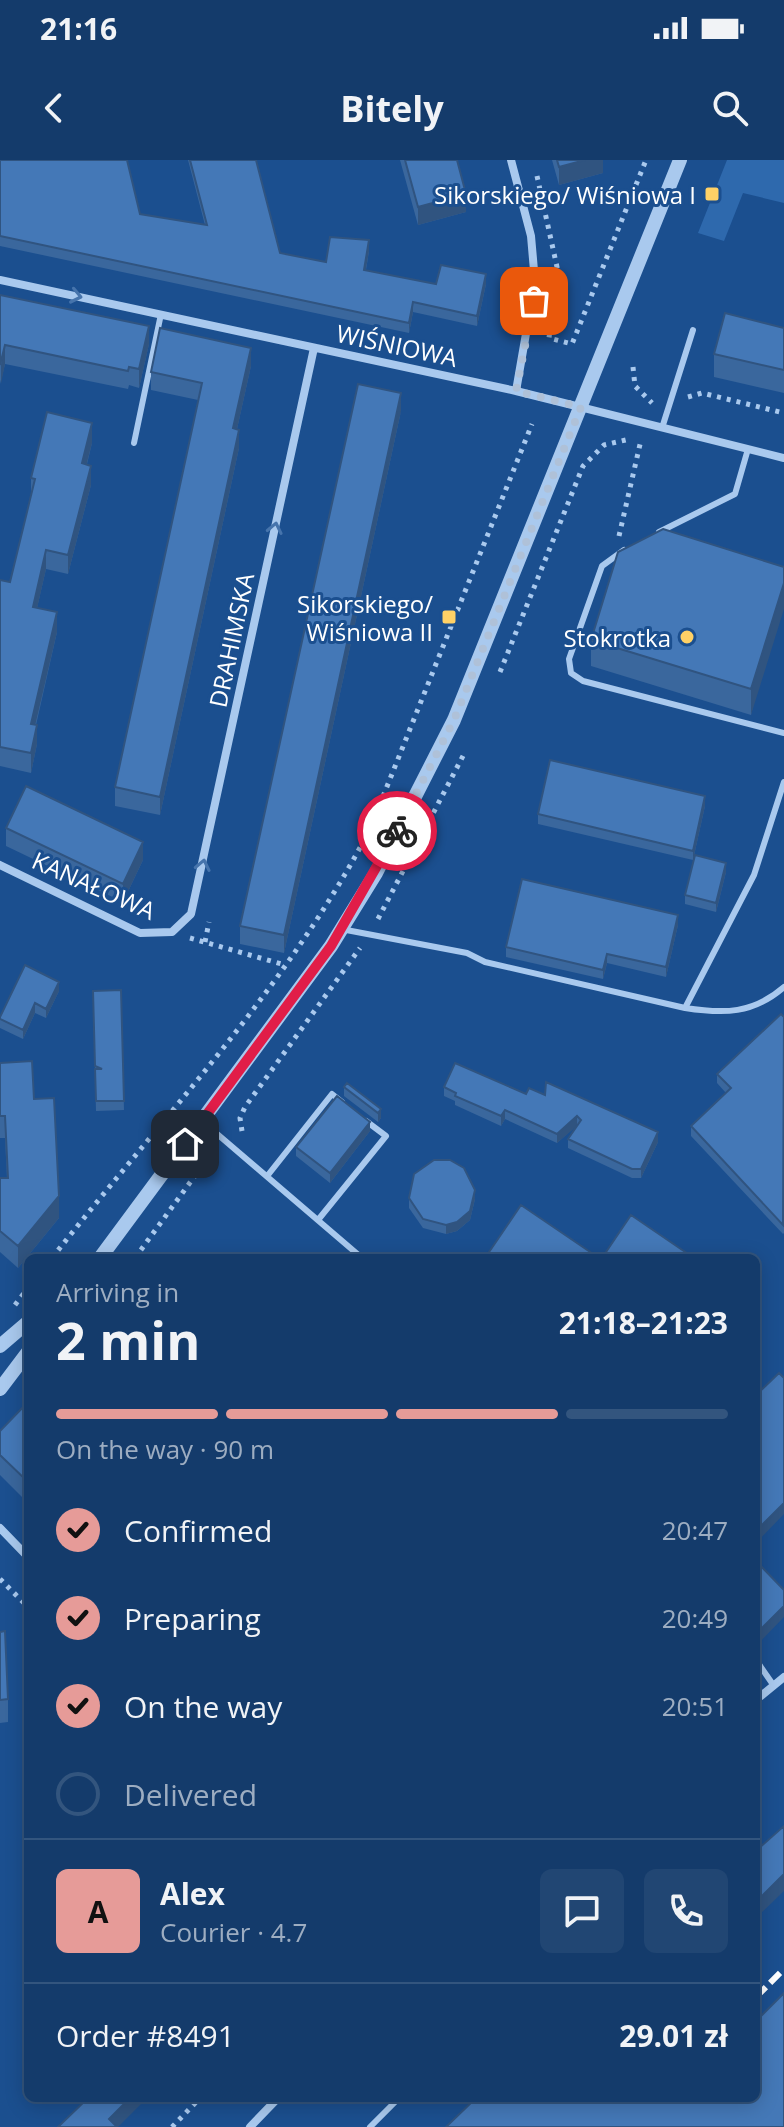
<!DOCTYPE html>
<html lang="en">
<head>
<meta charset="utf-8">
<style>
  :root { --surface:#143b6b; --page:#214673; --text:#f1f3f6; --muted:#9dadc1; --line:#33557e; --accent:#e69b98 }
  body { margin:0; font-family:"Open Sans",sans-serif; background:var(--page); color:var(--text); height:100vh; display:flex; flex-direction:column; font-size:30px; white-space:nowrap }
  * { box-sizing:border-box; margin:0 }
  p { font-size:26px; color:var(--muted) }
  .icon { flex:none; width:44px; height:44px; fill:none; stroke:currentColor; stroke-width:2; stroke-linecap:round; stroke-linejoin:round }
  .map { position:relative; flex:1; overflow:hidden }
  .details { position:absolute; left:24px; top:1094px; width:736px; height:848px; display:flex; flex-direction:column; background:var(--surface); border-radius:12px; box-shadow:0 4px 20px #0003,0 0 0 2px var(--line) }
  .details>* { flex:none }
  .pin { position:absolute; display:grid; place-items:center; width:68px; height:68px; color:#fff; margin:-34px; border-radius:16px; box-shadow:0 4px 12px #0006 }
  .courier { position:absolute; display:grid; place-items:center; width:80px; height:80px; margin:-40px; border:6px solid #e11d48; border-radius:50%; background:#fff; color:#222; box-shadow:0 2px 10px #0007 }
  .headline em { font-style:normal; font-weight:700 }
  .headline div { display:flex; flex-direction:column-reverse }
  .headline { display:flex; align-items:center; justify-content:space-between; height:136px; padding:0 32px }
  h1 { font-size:52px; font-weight:700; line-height:60px }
  .bar { display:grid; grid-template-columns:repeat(4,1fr); gap:12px 8px; align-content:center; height:96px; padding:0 32px }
  .bar i { height:10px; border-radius:6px; background:var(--line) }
  .bar .selected { background:var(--accent) }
  .bar p { grid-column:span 4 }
  .line { display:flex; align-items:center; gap:20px; padding:0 32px; border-top:2px solid var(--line) }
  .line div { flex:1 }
  .round { display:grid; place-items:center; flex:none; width:84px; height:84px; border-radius:12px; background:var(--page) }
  ol { padding:0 32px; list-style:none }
  li { display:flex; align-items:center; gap:24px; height:88px }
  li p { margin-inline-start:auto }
  li .icon { padding:8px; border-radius:50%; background:var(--accent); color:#111; stroke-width:4 }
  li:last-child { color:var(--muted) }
  li i { width:44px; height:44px; border:4px solid var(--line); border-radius:50% }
  .status { display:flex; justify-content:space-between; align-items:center; height:56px; padding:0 40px; background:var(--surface); direction:ltr }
  .status svg { height:22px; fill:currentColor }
  header { display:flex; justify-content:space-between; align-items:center; height:104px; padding:0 32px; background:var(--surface); font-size:36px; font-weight:700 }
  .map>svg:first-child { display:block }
  .green { fill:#2e69ad }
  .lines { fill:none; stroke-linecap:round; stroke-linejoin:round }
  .path { stroke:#a9c9ee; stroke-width:5; stroke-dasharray:4 6; stroke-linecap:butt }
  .service { stroke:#a9c9ee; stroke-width:6 }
  .minor { stroke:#a9c9ee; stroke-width:8 }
  .tertiary { stroke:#a9c9ee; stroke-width:14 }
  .rail { stroke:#fff; stroke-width:6; stroke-dasharray:14 6; stroke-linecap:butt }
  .wall { fill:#3a679d }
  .shaded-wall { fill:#305480 }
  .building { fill:#4478b7; stroke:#305480; stroke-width:2 }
  .oneway { stroke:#4674ac }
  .done { stroke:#afc1d8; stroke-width:8; stroke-dasharray:0 14.4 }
  .route { stroke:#e11d48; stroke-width:10 }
  .poi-dot { fill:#ffd166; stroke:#1b4f8f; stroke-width:3 }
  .labels { text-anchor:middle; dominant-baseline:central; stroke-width:6; stroke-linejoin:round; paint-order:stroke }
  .poi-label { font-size:24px; fill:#fff; stroke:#1b4f8f; text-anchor:end }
  .street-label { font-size:24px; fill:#fff; stroke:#1b4f8f }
</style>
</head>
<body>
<div class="status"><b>21:16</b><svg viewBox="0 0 49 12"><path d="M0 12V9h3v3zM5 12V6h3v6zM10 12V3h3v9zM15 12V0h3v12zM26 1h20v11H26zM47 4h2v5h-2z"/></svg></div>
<header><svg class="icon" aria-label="back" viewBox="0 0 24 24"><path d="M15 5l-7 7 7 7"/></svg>Bitely<svg class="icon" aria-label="search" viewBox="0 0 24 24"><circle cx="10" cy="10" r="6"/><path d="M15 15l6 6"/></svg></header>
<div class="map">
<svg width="784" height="1967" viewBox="0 0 784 1967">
  <rect width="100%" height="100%" fill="#1b4f8f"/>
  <path class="green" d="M 727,0 L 784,0 L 784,43 L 743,33 L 724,81 L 698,73 Z"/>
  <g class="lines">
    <path class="path" d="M 537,16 L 557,107 L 549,178 L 572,184 L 646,0
      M 633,207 L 635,226 L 652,243
      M 688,237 L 702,233 L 784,253
      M 619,376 L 641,280
      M 500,512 L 583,306 L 604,285 L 630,279
      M 378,759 L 464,594
      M 190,778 L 285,805
      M 205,782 L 209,762
      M 242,971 L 240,958 L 245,947 L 360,788
      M 52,1098 C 161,959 288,827 370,669 L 532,264
      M 135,1098 L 205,1002 L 218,998
      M 15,1145 L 28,1128
      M 0,1419 L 28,1447
      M 224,1938 L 229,1944
      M 172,1967 L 200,1938"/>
    <path class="service" d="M 662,268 L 693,170
      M 134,283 L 161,154
      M 659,372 L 735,334 L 748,289
      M 624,390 L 602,406 L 569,499 L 571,513 L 583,521 L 784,573
      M 341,769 L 467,793 L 485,802 L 685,848 L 754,715 L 784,622
      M 685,848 C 724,854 753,854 784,827
      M 202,961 L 362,1098
      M 268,1015 L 332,934 L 342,942
      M 318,1060 L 386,976 L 366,961
      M 756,1500 L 774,1526
      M 370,1967 L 399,1938"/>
    <path class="minor" d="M 511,0 L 531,76 L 535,122 L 516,231
      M 0,120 L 516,231 L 784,298
      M 0,705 L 140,773 L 172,772 L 191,754 L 314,188
      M 0,1368 L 28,1397
      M 756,1540 L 784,1517
      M 250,1967 L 278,1938"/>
    <path class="tertiary" d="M 100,1098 L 331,786 L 376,713 L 454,560 L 680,0
      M 0,1186 L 28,1162
      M 0,1229 L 28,1192"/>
    <path class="rail" d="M 756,1837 L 784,1809"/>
  </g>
  <path class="wall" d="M 0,0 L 140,54 L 205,65 L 188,0 L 256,0 L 280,93 L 326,102 L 369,91 L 366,110 L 436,124 L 486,124 L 477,166 L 413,152 L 409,173 L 0,86 Z
    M 400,0 L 457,0 L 466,52 L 418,65 Z
    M 552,0 L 603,0 L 603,13 L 559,25 Z
    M 0,135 L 149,184 L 139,228 L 129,225 L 128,229 L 5,204 L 0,224 Z
    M 784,168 L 784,233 L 714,217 L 714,194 Z
    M 251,206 L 237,269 L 239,288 L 160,655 L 115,646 L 115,627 L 198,240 L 151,230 L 151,212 Z
    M 401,251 L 284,793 L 240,784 L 240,766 Z
    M 92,283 L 87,304 L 91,325 L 68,414 L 46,409 L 37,448 L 57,472 L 36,565 L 37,584 L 31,613 L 0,606 L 0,420 L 10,422 L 31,337 L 31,318 Z
    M 784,407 L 751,555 L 591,506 L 591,480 Z
    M 705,646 L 693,700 L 538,664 L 538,654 Z
    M 6,668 L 143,700 L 123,742 L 6,686 Z
    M 726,712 L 716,752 L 685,744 L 685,735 Z
    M 678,765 L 666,817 L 607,803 L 603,819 L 506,797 L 506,787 Z
    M 121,830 L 124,950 L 96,951 L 93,831 Z
    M 59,831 L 46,858 L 35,853 L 23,879 L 0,868 L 0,857 Z
    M 784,857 L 784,1073 L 783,1074 L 691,976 L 691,966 L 726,933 L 717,923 L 717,914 Z
    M 0,903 L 34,939 L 59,1058 L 18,1108 L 0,1092 L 0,1018 L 7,1018 L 5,978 L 0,978 Z
    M 344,927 L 381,949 L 381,958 L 378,962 L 344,936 Z
    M 444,927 L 526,934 L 658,982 L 641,1018 L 632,1018 L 568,988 L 568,979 L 576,966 L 557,983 L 505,959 L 501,966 L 455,945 L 455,941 L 444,936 Z
    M 370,971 L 330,1023 L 296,996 L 296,987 Z
    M 409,1038 L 475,1039 L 470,1060 L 457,1071 L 446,1074 L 423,1068 L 409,1048 Z
    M 28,1242 L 28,1343 L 0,1315 L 0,1271 Z
    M 0,1472 L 8,1539 L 8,1562 L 0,1563 Z"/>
  <path class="shaded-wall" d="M 585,0 L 603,0 L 603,13 L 559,25 L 559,7 Z
    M 466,34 L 466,52 L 418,65 L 418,47 Z
    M 369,80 L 369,91 L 364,120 L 364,110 Z
    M 486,114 L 486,124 L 477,166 L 477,156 Z
    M 413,142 L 413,152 L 409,173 L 409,163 Z
    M 149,166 L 149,184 L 139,228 L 139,209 Z
    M 5,185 L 5,204 L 1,224 L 1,205 Z
    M 251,188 L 251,206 L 233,287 L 233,268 Z
    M 401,233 L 401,251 L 284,793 L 284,775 Z
    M 92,263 L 92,283 L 82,322 L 82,303 Z
    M 239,270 L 239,288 L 160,655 L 160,637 Z
    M 91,306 L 91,325 L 68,414 L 68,395 Z
    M 46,390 L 46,409 L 33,466 L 33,447 Z
    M 784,423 L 784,449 L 751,555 L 751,529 Z
    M 57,452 L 57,472 L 31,583 L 31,564 Z
    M 37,565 L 37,584 L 31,613 L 31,593 Z
    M 705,636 L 705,646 L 693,700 L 693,691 Z
    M 143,682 L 143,700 L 123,742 L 123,724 Z
    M 726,703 L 726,712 L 716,752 L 716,743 Z
    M 678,755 L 678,765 L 666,817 L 666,807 Z
    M 607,794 L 607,803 L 603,819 L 603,810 Z
    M 59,822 L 59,831 L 46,858 L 46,849 Z
    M 35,843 L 35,853 L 23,879 L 23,870 Z
    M 381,949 L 381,958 L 378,962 L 378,953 Z
    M 505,950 L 505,959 L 501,966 L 501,956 Z
    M 577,956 L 577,966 L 557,983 L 557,974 Z
    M 370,962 L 370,971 L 330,1023 L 330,1013 Z
    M 658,972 L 658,982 L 641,1018 L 641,1009 Z
    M 475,1030 L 475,1039 L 470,1060 L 457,1071 L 446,1074 L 446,1065 Z
    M 59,1036 L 59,1058 L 18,1108 L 18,1086 Z
    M 784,1343 L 784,1354 L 756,1383 L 756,1371 Z
    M 784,1446 L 784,1457 L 756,1486 L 756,1474 Z
    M 784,1714 L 784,1731 L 756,1758 L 756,1742 Z
    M 130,1938 L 147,1938 L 118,1967 L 109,1959 Z"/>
  <path class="building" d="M 0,0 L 127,0 L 140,54 L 207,65 L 190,0 L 256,0 L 280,93 L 326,102 L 330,77 L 369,80 L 364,110 L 436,124 L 441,105 L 486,114 L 477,156 L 413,142 L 409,163 L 0,76 Z
    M 405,0 L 457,0 L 466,34 L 418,47 Z
    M 557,0 L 585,0 L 559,7 Z
    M 0,135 L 149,166 L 139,209 L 129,207 L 128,211 L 5,185 L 0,205 Z
    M 725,153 L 784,168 L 784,210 L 714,194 Z
    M 160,168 L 251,188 L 233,268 L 239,270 L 160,637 L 115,627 L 202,223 L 151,212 Z
    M 358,224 L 401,233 L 284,775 L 240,766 Z
    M 47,252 L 92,263 L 82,303 L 91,306 L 68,395 L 46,390 L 33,447 L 57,452 L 31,564 L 37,565 L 31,593 L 0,587 L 0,420 L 10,422 L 35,319 L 31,318 Z
    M 663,369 L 784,407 L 784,423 L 751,529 L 591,480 L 618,392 Z
    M 550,600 L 705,636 L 693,691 L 538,654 Z
    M 26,626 L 143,682 L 123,724 L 6,668 Z
    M 695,695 L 726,703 L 716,743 L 685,735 Z
    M 522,719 L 678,755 L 666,807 L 607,794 L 603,810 L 506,787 Z
    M 25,805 L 59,822 L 46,849 L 35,843 L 23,870 L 0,859 L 0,857 Z
    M 121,830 L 124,941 L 96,941 L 95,909 L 102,909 L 95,906 L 93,831 Z
    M 781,854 L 784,857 L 783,1065 L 691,966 L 731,928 L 717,914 Z
    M 32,901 L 34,939 L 54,938 L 59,1036 L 18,1086 L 0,1071 L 0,1018 L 8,1018 L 5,956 L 0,956 L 0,903 Z
    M 455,903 L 526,934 L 529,928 L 545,935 L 546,922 L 658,972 L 641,1009 L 632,1009 L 568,979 L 581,960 L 577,956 L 557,974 L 505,950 L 501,956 L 455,936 L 456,933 L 444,927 Z
    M 347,923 L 381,949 L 378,953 L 344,927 Z
    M 337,936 L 370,962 L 330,1013 L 296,987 Z
    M 434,1000 L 450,1000 L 464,1008 L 475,1030 L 470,1051 L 457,1062 L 446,1065 L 423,1059 L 409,1038 L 414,1014 Z
    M 521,1045 L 599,1098 L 485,1098 Z
    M 631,1055 L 694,1098 L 602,1098 Z
    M 779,1213 L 784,1218 L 784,1343 L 756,1371 L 756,1235 Z
    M 28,1242 L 28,1322 L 0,1295 L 0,1271 Z
    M 756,1401 L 784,1430 L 784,1446 L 756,1474 Z
    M 5,1471 L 8,1539 L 0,1540 L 0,1472 Z
    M 784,1666 L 784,1714 L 756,1742 L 756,1688 L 758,1689 Z
    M 784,1833 L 784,1967 L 446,1967 L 476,1938 L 756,1938 L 756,1861 Z
    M 88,1938 L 130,1938 L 109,1959 L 117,1967 L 58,1967 Z"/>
  <defs><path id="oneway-chevron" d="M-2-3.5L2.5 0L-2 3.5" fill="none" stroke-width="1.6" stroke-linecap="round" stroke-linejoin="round" transform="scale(2)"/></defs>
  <g class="oneway">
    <use href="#oneway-chevron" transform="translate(76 136) rotate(12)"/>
    <use href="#oneway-chevron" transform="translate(275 368) rotate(-78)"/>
    <use href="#oneway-chevron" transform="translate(203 705) rotate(-78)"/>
  </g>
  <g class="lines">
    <path class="done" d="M 397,671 L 454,560 L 581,247 L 516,231 L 534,141"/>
    <path class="route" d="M 185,984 L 331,786 L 397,671"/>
  </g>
  <g class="poi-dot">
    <rect x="704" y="26" width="16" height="16" rx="4"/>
    <rect x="441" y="449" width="16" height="16" rx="4"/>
    <circle cx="687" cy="477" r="8"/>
  </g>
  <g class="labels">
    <g class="poi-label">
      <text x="696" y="34">Sikorskiego/ Wiśniowa I</text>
      <text x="433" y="443">Sikorskiego/<tspan x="433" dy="28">Wiśniowa II</tspan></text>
      <text x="671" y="477">Stokrotka</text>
    </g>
    <g class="street-label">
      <text transform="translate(397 185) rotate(12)">WIŚNIOWA</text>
      <text transform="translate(231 480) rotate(-78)">DRAHIMSKA</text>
      <text transform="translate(94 725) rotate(24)">KANAŁOWA</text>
    </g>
  </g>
</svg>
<div class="pin" style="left:534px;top:141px;background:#ea580c"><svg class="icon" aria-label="bag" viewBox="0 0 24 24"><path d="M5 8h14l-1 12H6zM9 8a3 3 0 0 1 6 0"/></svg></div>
<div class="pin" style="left:185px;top:984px;background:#1f2937"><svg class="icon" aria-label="home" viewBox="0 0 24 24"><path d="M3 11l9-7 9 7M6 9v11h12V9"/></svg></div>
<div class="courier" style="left:397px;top:671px"><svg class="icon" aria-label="bike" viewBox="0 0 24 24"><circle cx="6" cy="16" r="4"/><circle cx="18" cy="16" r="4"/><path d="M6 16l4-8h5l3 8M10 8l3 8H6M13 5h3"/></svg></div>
<section class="details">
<div class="headline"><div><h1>2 min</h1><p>Arriving in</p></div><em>21:18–21:23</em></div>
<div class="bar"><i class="selected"></i><i class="selected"></i><i class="selected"></i><i></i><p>On the way · 90 m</p></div>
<ol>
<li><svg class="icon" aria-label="check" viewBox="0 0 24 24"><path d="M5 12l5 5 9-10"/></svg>Confirmed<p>20:47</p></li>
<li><svg class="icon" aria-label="check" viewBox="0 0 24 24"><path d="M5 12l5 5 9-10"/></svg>Preparing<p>20:49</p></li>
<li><svg class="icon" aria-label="check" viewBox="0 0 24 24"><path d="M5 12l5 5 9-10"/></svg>On the way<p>20:51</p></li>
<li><i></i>Delivered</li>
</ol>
<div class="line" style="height:144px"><b class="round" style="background:var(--accent);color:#111">A</b><div><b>Alex</b><p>Courier · 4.7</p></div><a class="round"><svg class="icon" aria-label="chat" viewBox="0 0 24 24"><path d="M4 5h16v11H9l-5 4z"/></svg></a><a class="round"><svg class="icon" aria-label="phone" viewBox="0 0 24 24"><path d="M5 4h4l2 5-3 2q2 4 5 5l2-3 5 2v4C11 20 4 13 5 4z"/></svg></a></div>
<div class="line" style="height:104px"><div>Order #8491</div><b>29.01 zł</b></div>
</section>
</div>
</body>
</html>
